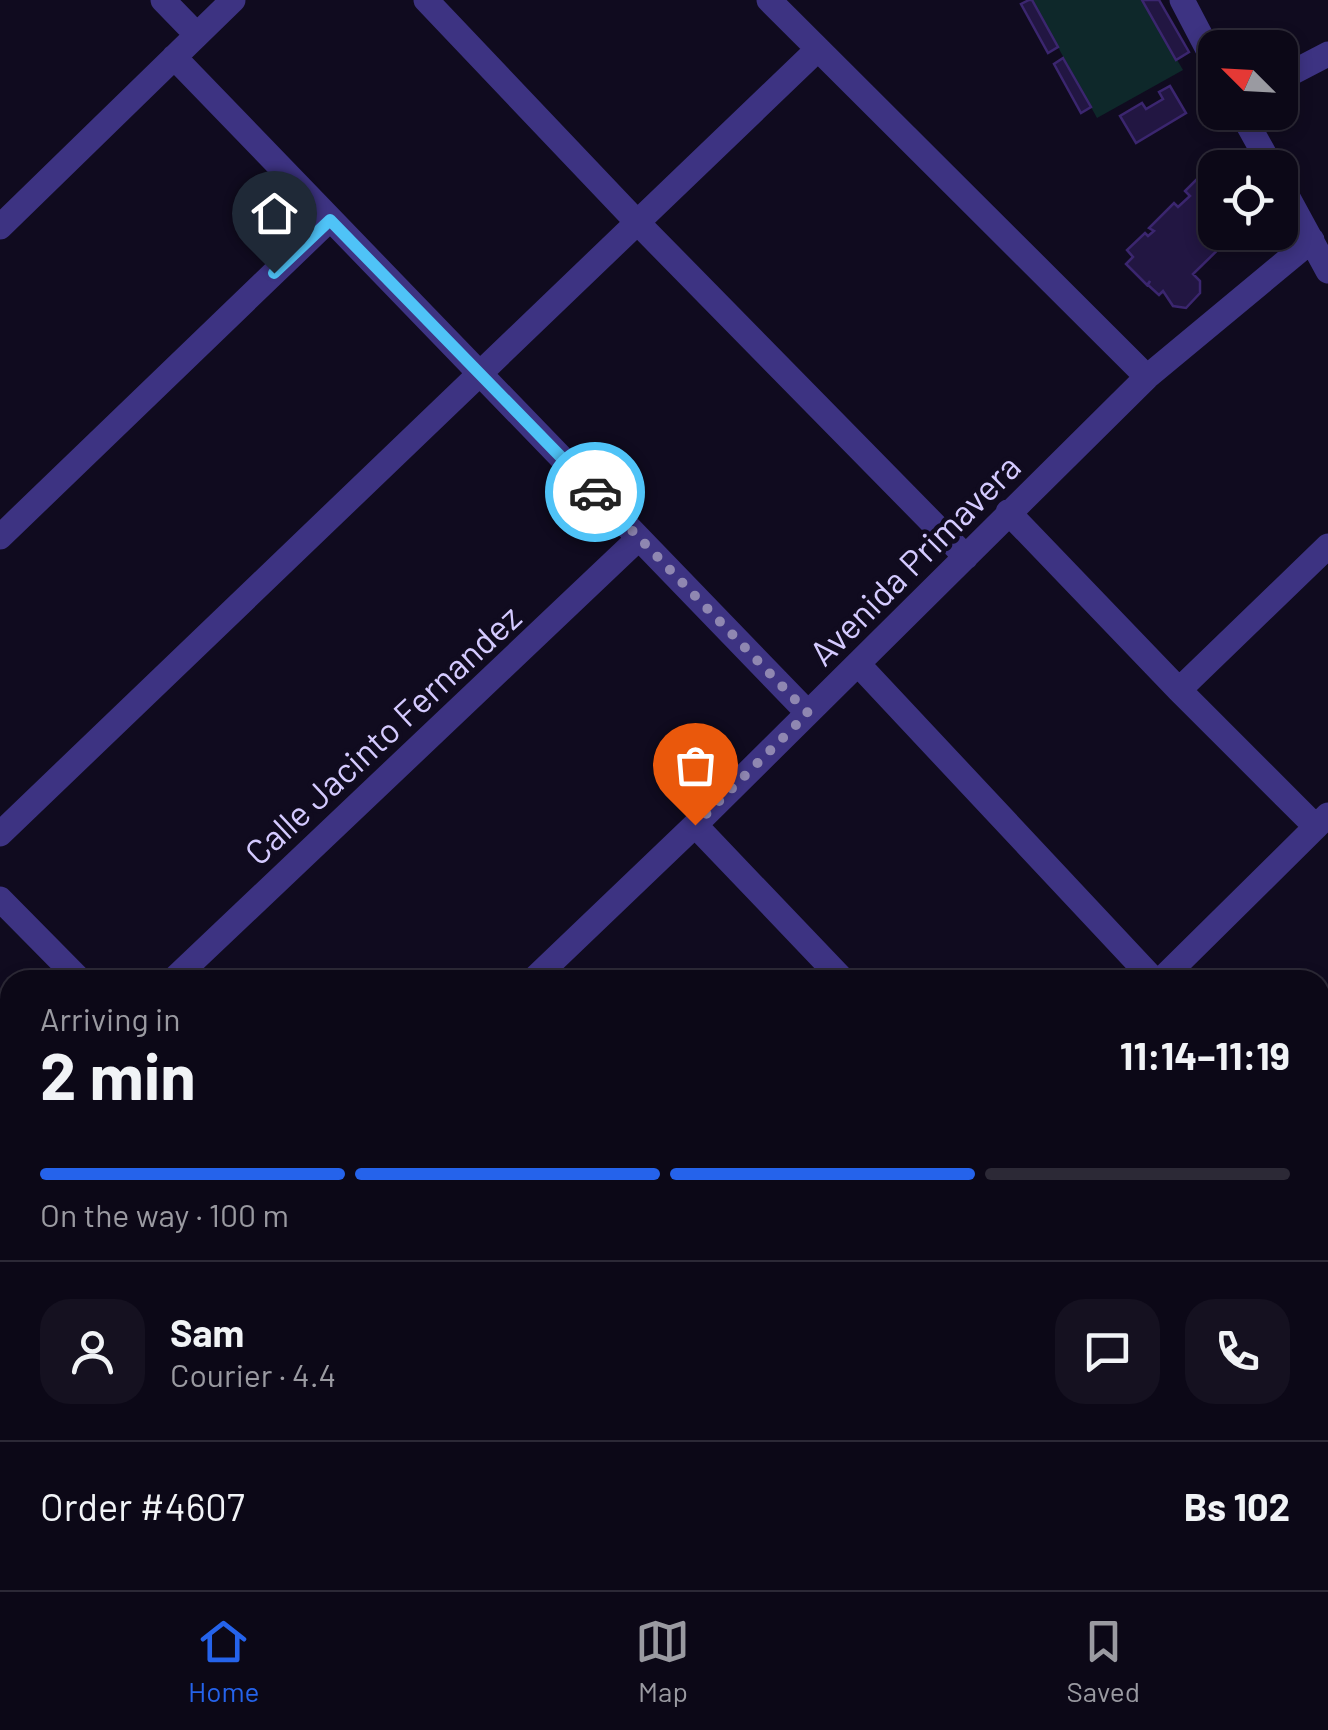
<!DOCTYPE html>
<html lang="en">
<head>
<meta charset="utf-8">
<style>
  :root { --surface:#0c0817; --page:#151120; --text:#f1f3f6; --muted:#9a9aa1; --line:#2c2936; --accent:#2563eb }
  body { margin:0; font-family:Barlow,sans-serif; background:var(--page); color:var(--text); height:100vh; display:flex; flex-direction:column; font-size:38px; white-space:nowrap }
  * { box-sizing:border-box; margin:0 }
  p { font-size:32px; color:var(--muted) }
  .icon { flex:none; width:55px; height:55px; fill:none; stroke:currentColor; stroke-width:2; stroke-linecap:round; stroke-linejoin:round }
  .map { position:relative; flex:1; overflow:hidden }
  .drawer { position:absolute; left:0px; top:970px; width:1330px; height:620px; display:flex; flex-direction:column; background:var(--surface); border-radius:30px 30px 0 0; box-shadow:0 5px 15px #0003,0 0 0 2px var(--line) }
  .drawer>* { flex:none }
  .needle { width:65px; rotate:294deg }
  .buttons { position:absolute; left:1198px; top:30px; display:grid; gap:20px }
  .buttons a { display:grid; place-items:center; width:100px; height:100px; border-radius:20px; background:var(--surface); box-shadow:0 5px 15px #0003,0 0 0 2px var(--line); font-size:50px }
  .pin { position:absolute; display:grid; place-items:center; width:85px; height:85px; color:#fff; margin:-102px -42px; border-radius:50% 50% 50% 0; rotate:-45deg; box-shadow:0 0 10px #0007 }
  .pin .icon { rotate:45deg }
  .courier { position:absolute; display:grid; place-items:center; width:100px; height:100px; margin:-50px; border:8px solid #4fc3f7; border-radius:50%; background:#fff; color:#222; box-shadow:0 2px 12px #0007 }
  .headline em { font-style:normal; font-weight:700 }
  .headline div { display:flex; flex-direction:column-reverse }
  .headline { display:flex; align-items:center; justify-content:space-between; height:170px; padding:0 40px }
  h1 { font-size:65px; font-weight:700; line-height:75px }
  .bar { display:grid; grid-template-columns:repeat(4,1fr); gap:15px 10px; align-content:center; height:120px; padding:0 40px }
  .bar i { height:12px; border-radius:8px; background:var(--line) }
  .bar .selected { background:var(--accent) }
  .bar p { grid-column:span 4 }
  .line { display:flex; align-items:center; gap:25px; padding:0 40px; border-top:2px solid var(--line) }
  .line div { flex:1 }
  .round { display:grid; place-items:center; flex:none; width:105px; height:105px; border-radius:30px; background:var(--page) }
  .tabs { display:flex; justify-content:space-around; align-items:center; height:140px; border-top:2px solid var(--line); background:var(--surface); font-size:28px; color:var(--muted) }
  .tabs a { display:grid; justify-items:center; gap:5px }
  .tabs .selected { color:var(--accent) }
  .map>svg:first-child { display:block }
  .green { fill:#0e282a }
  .building { fill:#221642; stroke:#3b266f; stroke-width:2.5 }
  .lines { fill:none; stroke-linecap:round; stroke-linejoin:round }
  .minor { stroke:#3d3382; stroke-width:25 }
  .done { stroke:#8f87b1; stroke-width:10; stroke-dasharray:0 18 }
  .route { stroke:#4fc3f7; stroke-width:12 }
  .labels { text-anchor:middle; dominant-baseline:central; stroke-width:9; stroke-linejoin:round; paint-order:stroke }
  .street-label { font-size:35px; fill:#d4caff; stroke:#100b1f }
</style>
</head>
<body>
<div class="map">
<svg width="1328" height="1590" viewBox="0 0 1328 1590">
  <rect width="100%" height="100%" fill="#100b1f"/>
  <path class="green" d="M 1032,0 L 1142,0 L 1183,70 L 1097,118 Z"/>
  <path class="building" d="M 1029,0 L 1032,0 L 1058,47 L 1048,53 L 1021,4 Z
    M 1142,0 L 1159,0 L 1189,52 L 1176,60 Z
    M 1063,58 L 1091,107 L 1081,113 L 1054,64 Z
    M 1170,86 L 1186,113 L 1136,143 L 1120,116 L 1142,103 L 1146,109 L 1163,99 L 1159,92 Z
    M 1201,175 L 1215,189 L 1215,232 L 1232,236 L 1193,274 L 1200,281 L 1200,293 L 1186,308 L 1173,306 L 1163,291 L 1159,295 L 1148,285 L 1150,281 L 1147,285 L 1126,264 L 1133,257 L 1127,250 L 1145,233 L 1148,236 L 1154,231 L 1149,228 L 1174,203 L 1178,207 L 1190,196 L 1185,191 Z"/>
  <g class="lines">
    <path class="minor" d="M 163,0 L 197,35
      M 426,0 L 636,221 L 966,557
      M 769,0 L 1147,377
      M 1182,0 L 1215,63
      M 174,57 L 808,713
      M 1280,79 L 1328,54
      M 1241,112 L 1272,168
      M 1280,183 L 1328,271
      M 0,227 L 233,0
      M 1008,512 L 1179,690 L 1316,827
      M 0,537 L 329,220
      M 858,664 L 1154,980
      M 1179,690 L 1328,546
      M 695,825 L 843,980
      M 0,834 L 818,49
      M 0,899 L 80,980
      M 173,980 L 639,538
      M 533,980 L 695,825 L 1147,377 L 1312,240
      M 1161,980 L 1328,815
      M 1320,1107 L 1328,1115
      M 0,1143 L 10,1134
      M 1320,1143 L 1328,1136
      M 1320,1412 L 1328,1420
      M 1320,1476 L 1328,1469
      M 0,1497 L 10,1488
      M 0,1516 L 10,1527
      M 60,1580 L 70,1590
      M 362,1580 L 372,1590
      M 680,1580 L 689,1590
      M 534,1590 L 545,1580
      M 856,1590 L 866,1580
      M 1200,1590 L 1210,1580"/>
  </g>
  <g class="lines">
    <path class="done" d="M 595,492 L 808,713 L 695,825"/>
    <path class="route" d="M 274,273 L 330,220 L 595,492"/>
  </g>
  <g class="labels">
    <g class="street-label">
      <text transform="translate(914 559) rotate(-45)">Avenida Primavera</text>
      <text transform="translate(382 734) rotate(-43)">Calle Jacinto Fernandez</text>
    </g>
  </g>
</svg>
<div class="buttons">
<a><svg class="needle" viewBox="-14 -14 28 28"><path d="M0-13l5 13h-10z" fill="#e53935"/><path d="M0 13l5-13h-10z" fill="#9a9aa1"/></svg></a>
<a><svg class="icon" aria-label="locate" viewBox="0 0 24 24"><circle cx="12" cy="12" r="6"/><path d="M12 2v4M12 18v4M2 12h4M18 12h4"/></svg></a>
</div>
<div class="pin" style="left:695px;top:825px;background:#ea580c"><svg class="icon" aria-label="bag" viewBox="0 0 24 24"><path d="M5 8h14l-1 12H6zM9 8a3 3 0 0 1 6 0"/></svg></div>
<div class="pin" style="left:274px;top:273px;background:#1f2937"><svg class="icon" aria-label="home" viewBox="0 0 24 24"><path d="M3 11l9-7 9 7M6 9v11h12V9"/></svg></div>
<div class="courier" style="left:595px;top:492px"><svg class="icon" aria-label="car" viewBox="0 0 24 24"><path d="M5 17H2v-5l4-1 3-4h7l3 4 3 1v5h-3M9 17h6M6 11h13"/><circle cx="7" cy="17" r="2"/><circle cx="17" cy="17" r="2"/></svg></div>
<section class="drawer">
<div class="headline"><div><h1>2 min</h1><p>Arriving in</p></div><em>11:14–11:19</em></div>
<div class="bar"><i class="selected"></i><i class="selected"></i><i class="selected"></i><i></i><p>On the way · 100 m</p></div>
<div class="line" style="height:180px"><a class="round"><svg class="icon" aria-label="person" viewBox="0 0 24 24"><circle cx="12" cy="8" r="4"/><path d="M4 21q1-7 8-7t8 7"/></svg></a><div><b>Sam</b><p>Courier · 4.4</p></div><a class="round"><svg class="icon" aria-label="chat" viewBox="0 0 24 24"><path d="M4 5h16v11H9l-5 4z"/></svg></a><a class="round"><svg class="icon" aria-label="phone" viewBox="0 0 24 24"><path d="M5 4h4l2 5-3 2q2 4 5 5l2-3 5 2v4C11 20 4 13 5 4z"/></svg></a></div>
<div class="line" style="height:130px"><div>Order #4607</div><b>Bs 102</b></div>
</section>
</div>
<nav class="tabs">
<a class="selected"><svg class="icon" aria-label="home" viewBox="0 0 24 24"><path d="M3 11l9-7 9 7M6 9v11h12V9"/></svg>Home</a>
<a><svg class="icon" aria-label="map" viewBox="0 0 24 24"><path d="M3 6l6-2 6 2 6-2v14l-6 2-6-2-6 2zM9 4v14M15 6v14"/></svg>Map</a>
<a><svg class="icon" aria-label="saved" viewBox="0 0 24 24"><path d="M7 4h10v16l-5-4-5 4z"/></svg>Saved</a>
</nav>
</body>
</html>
